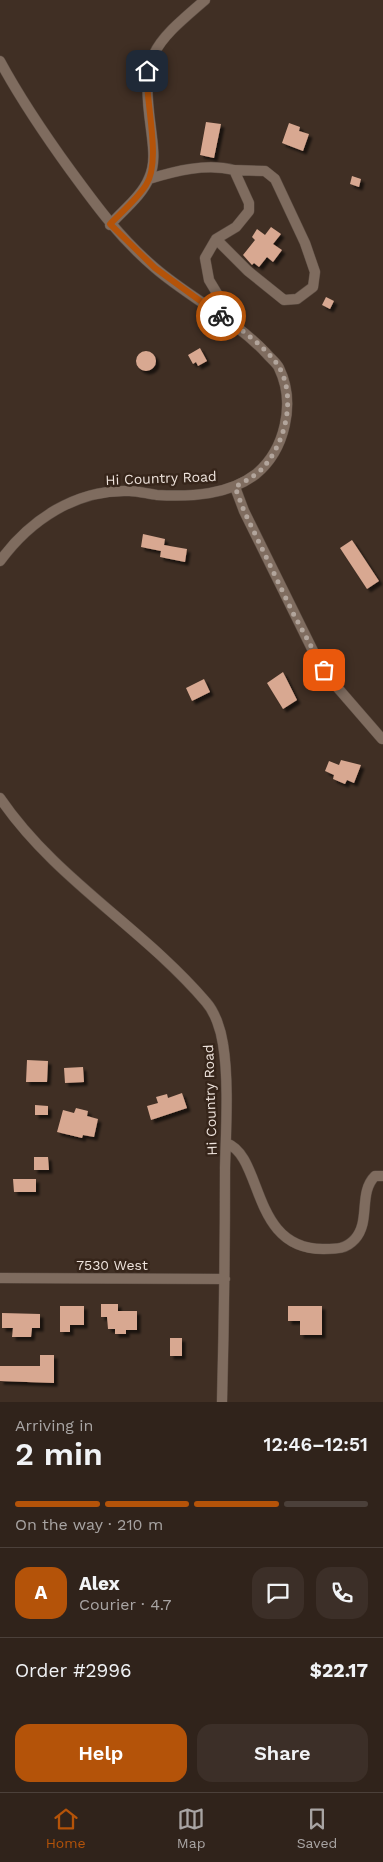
<!DOCTYPE html>
<html lang="en">
<head>
<meta charset="utf-8">
<style>
  :root { --surface:#30231b; --page:#3c2f28; --text:#f1f3f6; --muted:#a8a4a3; --line:#4b403a; --accent:#b45309 }
  body { margin:0; font-family:"Work Sans",sans-serif; background:var(--page); color:var(--text); height:100vh; display:flex; flex-direction:column; font-size:19px; white-space:nowrap }
  * { box-sizing:border-box; margin:0 }
  p { font-size:16px; color:var(--muted) }
  .icon { flex:none; width:28px; height:28px; fill:none; stroke:currentColor; stroke-width:2; stroke-linecap:round; stroke-linejoin:round }
  .map { position:relative; height:1402px; overflow:hidden }
  .details { display:flex; flex-direction:column; background:var(--surface); flex:1 }
  .details>* { flex:none }
  .pin { position:absolute; display:grid; place-items:center; width:42px; height:42px; color:#fff; margin:-21px; border-radius:10px; box-shadow:0 2px 8px #0006 }
  .courier { position:absolute; display:grid; place-items:center; width:50px; height:50px; margin:-25px; border:4px solid #b45309; border-radius:50%; background:#fff; color:#222; box-shadow:0 1px 6px #0007 }
  .headline em { font-style:normal; font-weight:600 }
  .headline div { display:flex; flex-direction:column-reverse }
  .headline { display:flex; align-items:center; justify-content:space-between; height:85px; padding:0 15px }
  h1 { font-size:32px; font-weight:600; line-height:38px }
  .bar { display:grid; grid-template-columns:repeat(4,1fr); gap:8px 5px; align-content:center; height:60px; padding:0 15px }
  .bar i { height:6px; border-radius:4px; background:var(--line) }
  .bar .active { background:var(--accent) }
  .bar p { grid-column:span 4 }
  .line { display:flex; align-items:center; gap:12px; padding:0 15px; border-top:1px solid var(--line) }
  .line div { flex:1 }
  .round { display:grid; place-items:center; flex:none; width:52px; height:52px; border-radius:15px; background:var(--page) }
  .primary-button { display:flex; gap:10px; margin-top:auto; padding:10px 15px }
  .primary-button a { flex:1; height:58px; border-radius:15px; background:var(--accent); color:#fff; font-size:20px; font-weight:600; line-height:58px; text-align:center }
  .primary-button a+a { background:var(--page); color:var(--text) }
  .dock { display:flex; justify-content:space-around; align-items:center; height:70px; border-top:1px solid var(--line); background:var(--surface); font-size:14px; color:var(--muted) }
  .dock a { display:grid; justify-items:center; gap:2px }
  .dock .active { color:var(--accent) }
  .map>svg:first-child { display:block }
  .building { fill:#d8a891; filter:url(#shadow) }
  .lines { fill:none; stroke-linecap:round; stroke-linejoin:round }
  .minor-casing { stroke:#5b4c42; stroke-width:11 }
  .minor { stroke:#7f6c5f; stroke-width:10 }
  .done { stroke:#b2a59c; stroke-width:5; stroke-dasharray:0 9 }
  .route { stroke:#b45309; stroke-width:6 }
  .labels { text-anchor:middle; dominant-baseline:central; stroke-width:5; stroke-linejoin:round; paint-order:stroke }
  .street-label { font-size:14px; fill:#efe4dd; stroke:#36251a }
</style>
</head>
<body>
<div class="map">
<svg width="383" height="1402" viewBox="0 0 383 1402">
  <defs>
    <filter id="shadow"><feDropShadow dx="3.5" dy="3.5" stdDeviation="1" flood-color="#0009"/></filter>
  </defs>
  <rect width="100%" height="100%" fill="#402f24"/>
  <path class="building" d="M 206,122 L 221,124 L 214,158 L 200,155 Z
    M 289,123 L 300,127 L 299,131 L 309,134 L 303,151 L 282,143 Z
    M 352,176 L 361,179 L 359,187 L 350,184 Z
    M 271,227 L 281,234 L 273,244 L 282,250 L 273,262 L 267,257 L 259,267 L 254,263 L 252,265 L 243,255 L 255,240 L 252,237 L 257,229 L 265,235 Z
    M 326,297 L 334,301 L 330,309 L 322,305 Z
    M 200,348 L 207,361 L 198,366 L 196,362 L 193,364 L 188,355 Z
    M136 361a10 10 0 1 1 20 0a10 10 0 1 1-20 0Z
    M 143,534 L 165,539 L 164,545 L 187,549 L 185,562 L 160,557 L 161,551 L 141,547 Z
    M 352,540 L 379,581 L 367,589 L 340,548 Z
    M 283,672 L 297,700 L 283,709 L 267,683 Z
    M 204,679 L 210,692 L 192,701 L 186,688 Z
    M 341,760 L 361,765 L 354,783 L 347,780 L 345,784 L 333,779 L 334,775 L 325,771 L 329,761 L 339,765 Z
    M 27,1060 L 48,1061 L 47,1082 L 26,1082 Z
    M 83,1067 L 84,1082 L 65,1083 L 64,1068 Z
    M 182,1093 L 187,1108 L 151,1120 L 147,1106 L 158,1103 L 156,1097 L 167,1094 L 168,1098 Z
    M 35,1105 L 48,1106 L 48,1115 L 35,1115 Z
    M 76,1108 L 88,1111 L 87,1116 L 98,1119 L 94,1137 L 83,1135 L 82,1138 L 57,1132 L 63,1110 L 74,1113 Z
    M 34,1157 L 48,1157 L 49,1170 L 34,1170 Z
    M 13,1179 L 36,1179 L 36,1192 L 14,1192 Z
    M 101,1304 L 118,1304 L 118,1311 L 137,1311 L 137,1330 L 126,1330 L 126,1334 L 115,1334 L 115,1329 L 108,1329 L 107,1317 L 101,1317 Z
    M 60,1306 L 84,1306 L 84,1325 L 70,1325 L 70,1332 L 60,1332 Z
    M 288,1306 L 322,1306 L 322,1335 L 300,1335 L 300,1321 L 288,1321 Z
    M 2,1313 L 40,1314 L 40,1328 L 32,1328 L 31,1337 L 12,1337 L 13,1328 L 2,1328 Z
    M 170,1338 L 182,1338 L 182,1356 L 170,1356 Z
    M 40,1355 L 54,1355 L 54,1383 L 0,1381 L 0,1366 L 40,1366 Z"/>
  <g class="lines">
    <g class="minor-casing">
      <path id="minor" d="M 0,61 C 21,100 45,135 71,171 C 98,208 120,238 155,268 C 190,298 234,319 266,353 C 270,358 277,363 279,368 C 296,403 285,450 256,474 C 229,495 191,497 157,495 C 148,494 138,491 129,491 C 76,489 30,520 0,561
        M 149,179 C 175,171 206,163 234,170 L 249,203 L 249,211 L 236,227 L 216,239 L 205,258 L 209,280 L 224,305 L 229,321
        M 110,225 C 122,211 142,196 149,178 C 156,163 153,146 151,129 C 141,56 150,47 205,0
        M 216,239 L 248,271 L 284,300 L 297,299 L 313,287 L 315,272 L 305,243 L 275,179 L 265,171 L 234,170
        M 235,487 L 244,511 L 318,661 L 330,679 L 382,739
        M 0,798 C 55,879 143,928 206,1002 C 215,1012 221,1030 223,1044 C 229,1080 226,1130 225,1168 C 225,1246 224,1324 222,1402
        M 226,1143 C 264,1156 250,1250 324,1249 C 337,1249 346,1249 355,1239 C 371,1221 358,1193 375,1176 L 383,1176
        M 0,1278 L 225,1279"/>
    </g>
    <use href="#minor" class="minor"/>
  </g>
  <g class="lines">
    <path class="done" d="M 221,316 C 239,327 268,349 279,367 C 297,398 285,445 261,470 C 253,477 244,482 235,487 L 244,511 L 293,613 L 324,670"/>
    <path class="route" d="M 147,71 C 145,101 162,161 146,185 C 137,199 122,212 110,224 L 155,268 L 221,316"/>
  </g>
  <g class="labels">
    <g class="street-label">
      <text transform="translate(161 478) rotate(-2)">Hi Country Road</text>
      <text transform="translate(210 1100) rotate(-92)">Hi Country Road</text>
      <text x="112" y="1265">7530 West</text>
    </g>
  </g>
</svg>
<div class="pin" style="left:324px;top:670px;background:#ea580c"><svg class="icon" aria-label="bag" viewBox="0 0 24 24"><path d="M5 8h14l-1 12H6zM9 8a3 3 0 0 1 6 0"/></svg></div>
<div class="pin" style="left:147px;top:71px;background:#1f2937"><svg class="icon" aria-label="home" viewBox="0 0 24 24"><path d="M3 11l9-7 9 7M6 9v11h12V9"/></svg></div>
<div class="courier" style="left:221px;top:316px"><svg class="icon" aria-label="bike" viewBox="0 0 24 24"><circle cx="6" cy="16" r="4"/><circle cx="18" cy="16" r="4"/><path d="M6 16l4-8h5l3 8M10 8l3 8H6M13 5h3"/></svg></div>
</div>
<section class="details">
<div class="headline"><div><h1>2 min</h1><p>Arriving in</p></div><em>12:46–12:51</em></div>
<div class="bar"><i class="active"></i><i class="active"></i><i class="active"></i><i></i><p>On the way · 210 m</p></div>
<div class="line" style="height:90px"><b class="round" style="background:var(--accent);color:#fff">A</b><div><b>Alex</b><p>Courier · 4.7</p></div><a class="round"><svg class="icon" aria-label="chat" viewBox="0 0 24 24"><path d="M4 5h16v11H9l-5 4z"/></svg></a><a class="round"><svg class="icon" aria-label="phone" viewBox="0 0 24 24"><path d="M5 4h4l2 5-3 2q2 4 5 5l2-3 5 2v4C11 20 4 13 5 4z"/></svg></a></div>
<div class="line" style="height:65px"><div>Order #2996</div><b>$22.17</b></div>
<div class="primary-button"><a>Help</a><a>Share</a></div>
</section>
<nav class="dock">
<a class="active"><svg class="icon" aria-label="home" viewBox="0 0 24 24"><path d="M3 11l9-7 9 7M6 9v11h12V9"/></svg>Home</a>
<a><svg class="icon" aria-label="map" viewBox="0 0 24 24"><path d="M3 6l6-2 6 2 6-2v14l-6 2-6-2-6 2zM9 4v14M15 6v14"/></svg>Map</a>
<a><svg class="icon" aria-label="saved" viewBox="0 0 24 24"><path d="M7 4h10v16l-5-4-5 4z"/></svg>Saved</a>
</nav>
</body>
</html>
